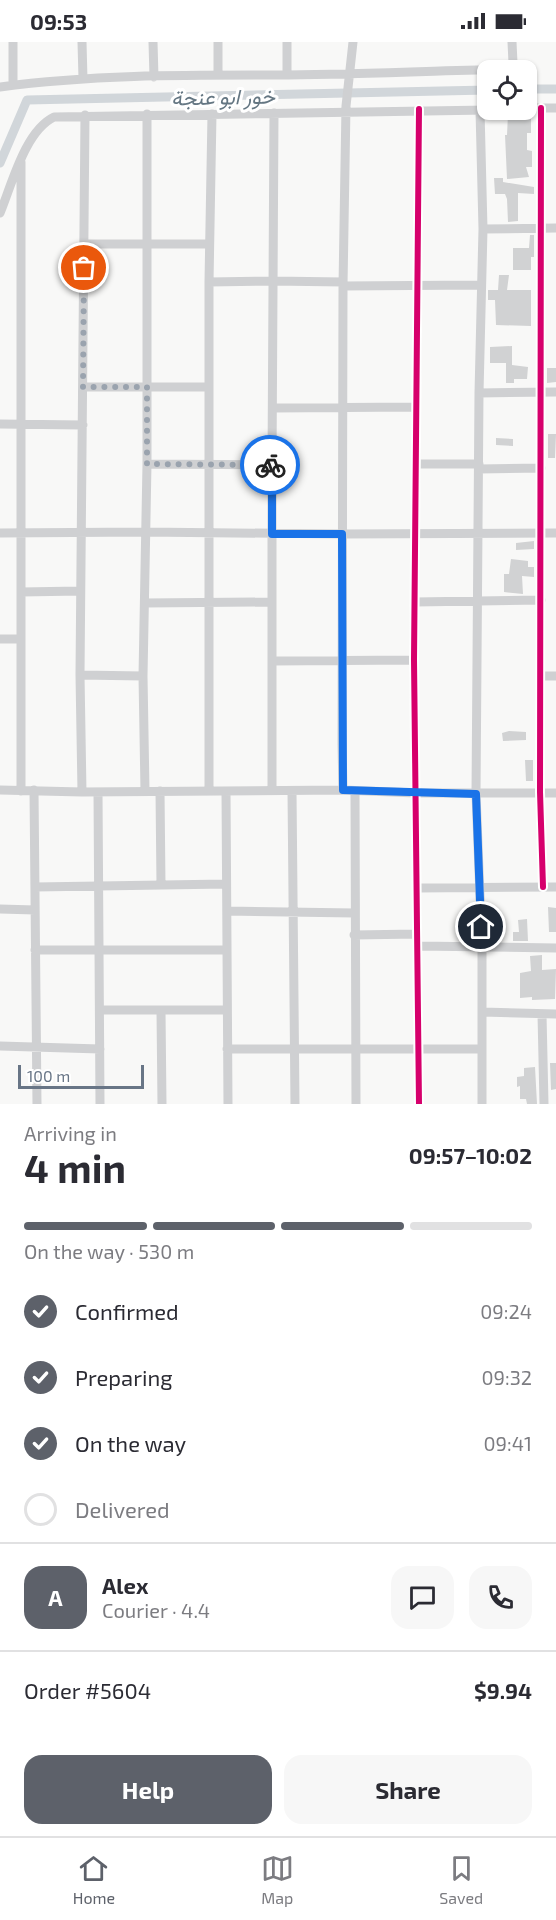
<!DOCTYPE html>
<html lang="en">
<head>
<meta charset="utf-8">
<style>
  :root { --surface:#fff; --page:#f7f7f7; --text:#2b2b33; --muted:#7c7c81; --line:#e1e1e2; --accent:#5d616a }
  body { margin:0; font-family:"Exo 2",Vazirmatn,sans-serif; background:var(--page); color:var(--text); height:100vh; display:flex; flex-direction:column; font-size:22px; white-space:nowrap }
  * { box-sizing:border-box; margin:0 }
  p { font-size:20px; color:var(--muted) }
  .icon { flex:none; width:33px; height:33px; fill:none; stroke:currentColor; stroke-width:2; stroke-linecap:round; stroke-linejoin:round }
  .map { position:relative; height:1062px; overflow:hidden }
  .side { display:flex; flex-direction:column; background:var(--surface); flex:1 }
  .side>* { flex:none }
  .fabs { position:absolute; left:477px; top:18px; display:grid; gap:12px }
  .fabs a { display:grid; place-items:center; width:60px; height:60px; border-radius:12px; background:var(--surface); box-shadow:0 2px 4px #0004; font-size:30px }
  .scale { position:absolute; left:18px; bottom:15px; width:126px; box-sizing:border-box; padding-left:6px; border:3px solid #687586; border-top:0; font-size:16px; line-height:21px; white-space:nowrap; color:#687586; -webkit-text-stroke:4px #fff; paint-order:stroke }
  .pin { position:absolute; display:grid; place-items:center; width:51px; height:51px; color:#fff; margin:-26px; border:3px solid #fff; border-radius:50%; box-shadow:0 2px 6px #0007 }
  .courier { position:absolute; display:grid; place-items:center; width:60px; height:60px; margin:-30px; border:4px solid #1a73e8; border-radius:50%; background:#fff; color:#222; box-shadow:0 2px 8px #0007 }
  .overview em { font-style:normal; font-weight:700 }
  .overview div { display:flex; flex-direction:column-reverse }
  .overview { display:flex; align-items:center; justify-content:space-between; height:102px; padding:0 24px }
  h1 { font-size:39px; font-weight:700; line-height:45px }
  .bar { display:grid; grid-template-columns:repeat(4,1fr); gap:9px 6px; align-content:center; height:72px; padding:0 24px }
  .bar i { height:8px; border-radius:4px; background:var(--line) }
  .bar .current { background:var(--accent) }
  .bar p { grid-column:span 4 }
  .line { display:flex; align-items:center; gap:15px; padding:0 24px; border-top:2px solid var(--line) }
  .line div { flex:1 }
  .round { display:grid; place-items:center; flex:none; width:63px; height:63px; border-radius:18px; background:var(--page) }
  ol { padding:0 24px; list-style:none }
  li { display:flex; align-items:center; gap:18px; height:66px }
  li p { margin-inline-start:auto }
  li .icon { padding:6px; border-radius:50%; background:var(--accent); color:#fff; stroke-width:4 }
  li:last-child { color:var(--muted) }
  li i { width:33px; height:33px; border:3px solid var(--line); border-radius:50% }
  .action { display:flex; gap:12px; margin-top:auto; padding:12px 24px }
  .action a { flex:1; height:69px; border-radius:18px; background:var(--accent); color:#fff; font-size:24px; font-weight:700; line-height:69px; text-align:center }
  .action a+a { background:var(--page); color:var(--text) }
  .status { display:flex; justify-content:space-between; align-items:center; height:42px; padding:0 30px; background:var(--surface); direction:ltr }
  .status svg { height:16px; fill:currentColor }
  .dock { display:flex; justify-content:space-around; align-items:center; height:84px; border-top:2px solid var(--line); background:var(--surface); font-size:16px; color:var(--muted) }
  .dock a { display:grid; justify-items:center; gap:3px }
  .dock .current { color:var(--accent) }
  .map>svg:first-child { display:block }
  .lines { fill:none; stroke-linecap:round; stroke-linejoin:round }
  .canal { stroke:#d1d6da; stroke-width:9 }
  .building { fill:#d1d2d3 }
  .minor { stroke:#cfd0d2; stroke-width:9 }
  .cycleway-casing { stroke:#fff; stroke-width:10 }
  .cycleway { stroke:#d6006c; stroke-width:6 }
  .done { stroke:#9aa3ae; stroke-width:6; stroke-dasharray:0 10.8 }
  .route { stroke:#1a73e8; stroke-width:8 }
  .labels { text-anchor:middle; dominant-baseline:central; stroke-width:6; stroke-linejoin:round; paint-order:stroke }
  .water-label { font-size:21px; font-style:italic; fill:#647682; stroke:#fff }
</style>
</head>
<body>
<div class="status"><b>09:53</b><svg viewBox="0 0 49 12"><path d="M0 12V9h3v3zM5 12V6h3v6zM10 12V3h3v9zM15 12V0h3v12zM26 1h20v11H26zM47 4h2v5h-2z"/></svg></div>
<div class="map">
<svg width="556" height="1062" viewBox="0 0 556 1062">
  <rect width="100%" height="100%" fill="#f8f8f7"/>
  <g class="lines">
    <path class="canal" d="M 526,47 L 556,47
      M 0,121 L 27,58 L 488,48"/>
  </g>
  <path class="building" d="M 508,72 L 531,77 L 531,91 L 527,91 L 527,108 L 532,109 L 532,125 L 526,125 L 529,135 L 507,137 L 505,93 L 507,93 Z
    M 494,136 L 503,136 L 503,140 L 534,145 L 534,152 L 518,151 L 518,179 L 508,180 L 507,157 L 505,152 L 495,152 Z
    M 530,193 L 534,193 L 534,215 L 531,215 L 531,228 L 513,228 L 513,206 L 529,206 Z
    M 499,233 L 509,233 L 507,248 L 531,248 L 531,284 L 496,283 L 495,258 L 488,258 L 488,248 L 498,248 Z
    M 512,304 L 512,323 L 528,325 L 527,337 L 514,337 L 514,341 L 506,341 L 506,321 L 490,321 L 490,305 Z
    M 547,326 L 556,326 L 556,340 L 547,341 Z
    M 548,392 L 556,392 L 555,416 L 548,416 Z
    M 496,396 L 513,397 L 513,404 L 496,403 Z
    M 534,499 L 534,507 L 516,508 L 516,501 Z
    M 511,517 L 528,519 L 528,525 L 534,525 L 534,535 L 522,534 L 523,552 L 504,550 L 504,532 L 509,532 Z
    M 509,689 L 526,690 L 526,698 L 503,699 L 502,691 Z
    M 525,718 L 533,718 L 533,739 L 526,739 Z
    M 548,865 L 556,866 L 556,890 L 549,890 Z
    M 527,877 L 528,899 L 513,899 L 513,890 L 519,890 L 518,878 Z
    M 542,913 L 542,928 L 556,927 L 555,957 L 532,958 L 532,955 L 520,956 L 520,931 L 531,929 L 530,914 Z
    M 550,1021 L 556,1021 L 556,1047 L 551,1048 Z
    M 535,1025 L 537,1062 L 527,1062 L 526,1057 L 520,1057 L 520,1044 L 517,1045 L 517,1035 L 524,1034 L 524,1026 Z"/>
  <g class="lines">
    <path class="minor" d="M 13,0 L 13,43
      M 82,0 L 83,37
      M 153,0 L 154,35
      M 287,0 L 287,33
      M 353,0 L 346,64 L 343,244 L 342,702 L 343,748 L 416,751 L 556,751
      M 218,32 L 218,0
      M 0,45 C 95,32 192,33 288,33 C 361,32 434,29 507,27 L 513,21 L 512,0
      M 526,66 L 556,66
      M 541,66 L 540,750 L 543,845
      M 419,67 L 414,618 L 419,1062
      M 480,68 L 483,187 L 479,351 L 476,752 L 482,905 L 482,1062
      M 21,120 L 21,749
      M 0,171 C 12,142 25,89 54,75 L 488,68
      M 483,187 L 556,186
      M 84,202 L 209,202
      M 209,240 L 273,239 L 343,240
      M 343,244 L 480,243
      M 83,345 L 209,345
      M 479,351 L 556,350
      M 273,366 L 416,365
      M 0,382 L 83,383
      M 147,422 L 272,423
      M 417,422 L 479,422
      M 479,427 L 541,426
      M 0,491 L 145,490 L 342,492 L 556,491
      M 21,550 L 80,549
      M 415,560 L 541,558
      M 145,561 L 271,560
      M 0,597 L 21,597
      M 272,619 L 414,618
      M 80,633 L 143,634
      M 541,634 L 556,634
      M 0,748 L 82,750 L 343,748
      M 34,748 L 37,1062
      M 272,748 L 272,423 L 274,71
      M 145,749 L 143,634 L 147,422 L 147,72
      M 160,749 L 161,843
      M 209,749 L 209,240 L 212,72
      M 226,749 L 228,1062
      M 292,749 L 295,1062
      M 355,749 L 356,1062
      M 82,750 L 80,633 L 85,73
      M 98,750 L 100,1062
      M 35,845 L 226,842
      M 417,846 L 556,845
      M 0,867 L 35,868
      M 227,869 L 354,871
      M 354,893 L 417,892
      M 418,904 L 556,906
      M 35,908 L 227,908
      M 100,968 L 227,968
      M 161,969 L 162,1062
      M 482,970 L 556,972
      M 542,972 L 544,1062
      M 0,1004 L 100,1007
      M 227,1007 L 482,1007"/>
    <g class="cycleway-casing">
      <path id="cycleway" d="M 541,66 L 540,750 L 543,845
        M 419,67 L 414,618 L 419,1062"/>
    </g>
    <use href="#cycleway" class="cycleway"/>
  </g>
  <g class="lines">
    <path class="done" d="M 84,226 L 83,345 L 147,345 L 147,422 L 270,423"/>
    <path class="route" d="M 270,423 L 272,423 L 272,492 L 342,492 L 343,748 L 476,752 L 481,885"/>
  </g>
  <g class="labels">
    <g class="water-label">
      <text transform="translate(223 54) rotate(-1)">خور ابو عنجة</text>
    </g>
  </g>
</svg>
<div class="fabs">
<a><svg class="icon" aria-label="locate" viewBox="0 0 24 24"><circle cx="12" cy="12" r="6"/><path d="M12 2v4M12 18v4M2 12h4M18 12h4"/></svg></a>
</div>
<div class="scale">100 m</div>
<div class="pin" style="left:84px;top:226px;background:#ea580c"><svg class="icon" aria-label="bag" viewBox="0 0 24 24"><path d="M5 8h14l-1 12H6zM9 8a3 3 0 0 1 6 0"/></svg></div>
<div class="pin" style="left:481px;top:885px;background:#1f2937"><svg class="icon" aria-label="home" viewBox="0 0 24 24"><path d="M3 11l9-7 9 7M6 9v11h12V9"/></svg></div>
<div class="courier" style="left:270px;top:423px"><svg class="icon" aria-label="bike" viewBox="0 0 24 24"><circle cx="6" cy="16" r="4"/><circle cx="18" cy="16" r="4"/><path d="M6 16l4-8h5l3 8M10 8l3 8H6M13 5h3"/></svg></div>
</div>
<section class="side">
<div class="overview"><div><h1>4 min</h1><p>Arriving in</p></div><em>09:57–10:02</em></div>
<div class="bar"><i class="current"></i><i class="current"></i><i class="current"></i><i></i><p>On the way · 530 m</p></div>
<ol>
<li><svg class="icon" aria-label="check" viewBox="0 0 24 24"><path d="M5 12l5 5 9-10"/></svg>Confirmed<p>09:24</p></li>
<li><svg class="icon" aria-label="check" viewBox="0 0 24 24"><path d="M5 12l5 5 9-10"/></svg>Preparing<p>09:32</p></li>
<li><svg class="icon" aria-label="check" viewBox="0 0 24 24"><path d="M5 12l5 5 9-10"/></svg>On the way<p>09:41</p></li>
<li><i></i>Delivered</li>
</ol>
<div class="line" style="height:108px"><b class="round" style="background:var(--accent);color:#fff">A</b><div><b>Alex</b><p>Courier · 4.4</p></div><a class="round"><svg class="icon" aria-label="chat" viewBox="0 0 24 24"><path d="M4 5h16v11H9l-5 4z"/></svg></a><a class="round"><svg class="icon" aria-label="phone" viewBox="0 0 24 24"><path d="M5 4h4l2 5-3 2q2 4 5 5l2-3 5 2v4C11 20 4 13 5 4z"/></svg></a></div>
<div class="line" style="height:78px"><div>Order #5604</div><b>$9.94</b></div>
<div class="action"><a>Help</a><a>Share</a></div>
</section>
<nav class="dock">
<a class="current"><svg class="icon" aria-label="home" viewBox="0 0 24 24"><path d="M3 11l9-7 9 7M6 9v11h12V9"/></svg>Home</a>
<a><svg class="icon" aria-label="map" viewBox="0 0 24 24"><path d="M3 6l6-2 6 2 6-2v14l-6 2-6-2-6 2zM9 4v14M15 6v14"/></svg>Map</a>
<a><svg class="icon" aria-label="saved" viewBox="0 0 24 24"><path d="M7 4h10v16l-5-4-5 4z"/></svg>Saved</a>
</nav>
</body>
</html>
